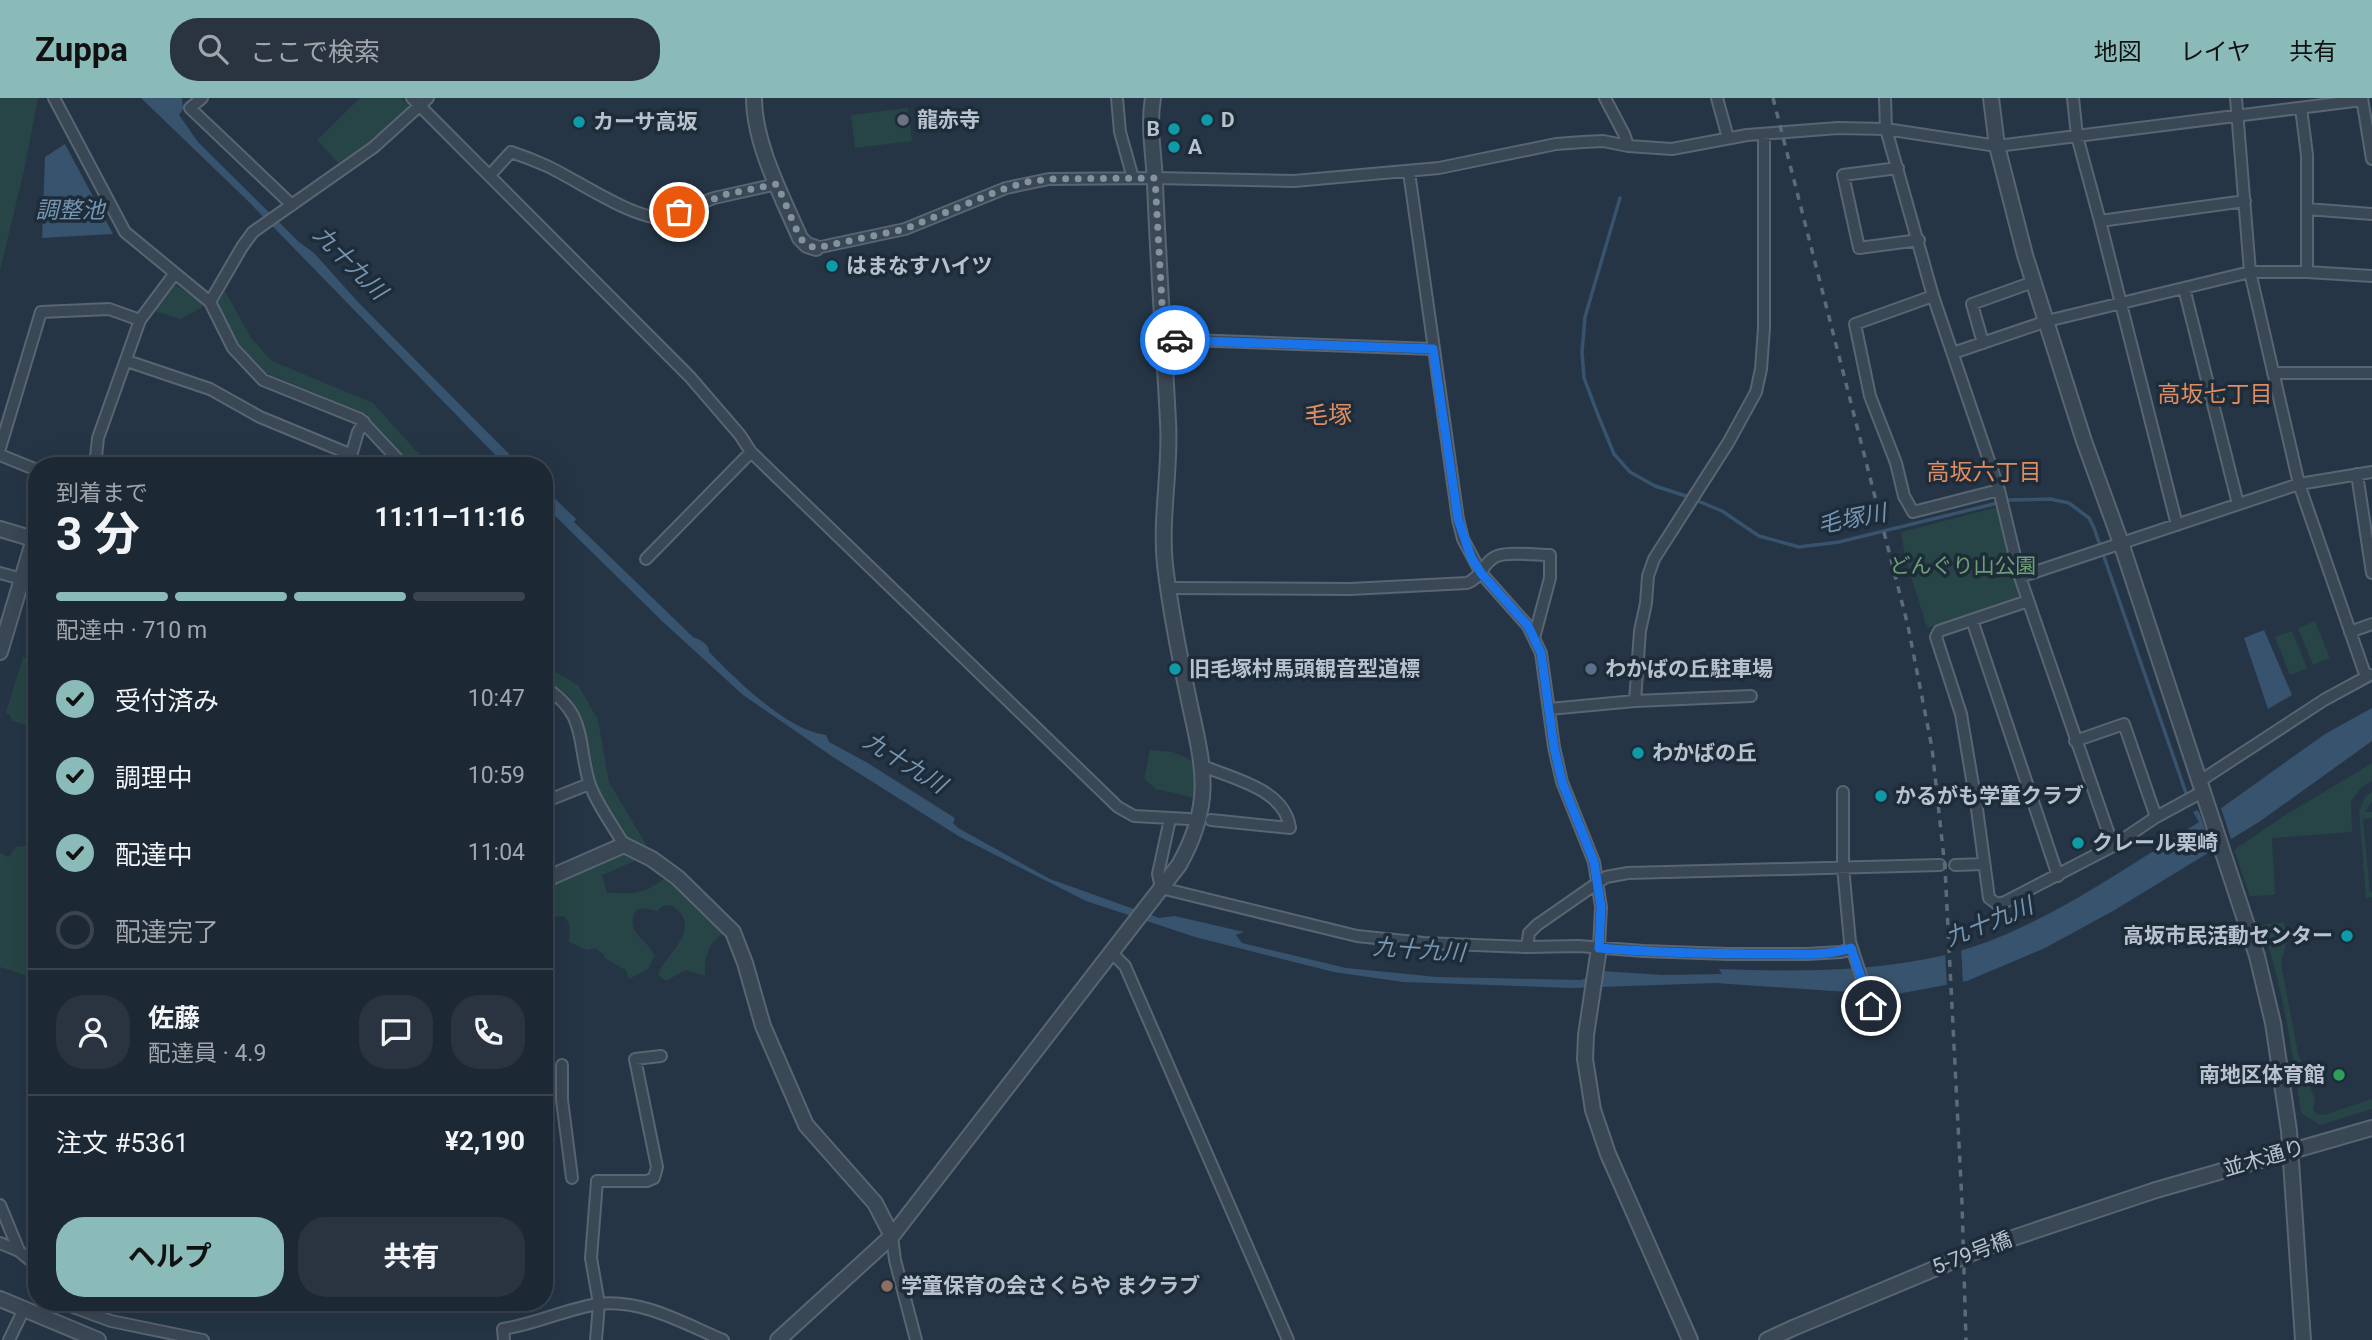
<!DOCTYPE html>
<html lang="ja">
<head>
<meta charset="utf-8">
<style>
  :root { --surface:#1c2834; --page:#293440; --text:#f1f3f6; --muted:#a0a6ac; --line:#3a444f; --accent:#8bbbb9 }
  body { margin:0; font-family:Roboto,"Noto Sans JP",sans-serif; background:var(--page); color:var(--text); height:100vh; display:flex; flex-direction:column; font-size:26px; white-space:nowrap }
  * { box-sizing:border-box; margin:0 }
  p { font-size:23px; color:var(--muted) }
  .icon { flex:none; width:38px; height:38px; fill:none; stroke:currentColor; stroke-width:2; stroke-linecap:round; stroke-linejoin:round }
  .map { position:relative; flex:1; overflow:hidden }
  .sheet { position:absolute; left:28px; top:359px; width:525px; height:854px; display:flex; flex-direction:column; background:var(--surface); border-radius:28px; box-shadow:0 7px 28px #0002,0 0 0 2px var(--line) }
  .sheet>* { flex:none }
  .pin { position:absolute; display:grid; place-items:center; width:60px; height:60px; color:#fff; margin:-30px; border:4px solid #fff; border-radius:50%; box-shadow:0 2px 7px #0007 }
  .courier { position:absolute; display:grid; place-items:center; width:70px; height:70px; margin:-35px; border:5px solid #1a73e8; border-radius:50%; background:#fff; color:#222; box-shadow:0 2px 9px #0007 }
  .head em { font-style:normal; font-weight:700 }
  .head div { display:flex; flex-direction:column-reverse }
  .head { display:flex; align-items:center; justify-content:space-between; height:119px; padding:0 28px }
  h1 { font-size:46px; font-weight:700; line-height:52px }
  .bar { display:grid; grid-template-columns:repeat(4,1fr); gap:10px 7px; align-content:center; height:84px; padding:0 28px }
  .bar i { height:9px; border-radius:5px; background:var(--line) }
  .bar .active { background:var(--accent) }
  .bar p { grid-column:span 4 }
  .line { display:flex; align-items:center; gap:18px; padding:0 28px; border-top:2px solid var(--line) }
  .line div { flex:1 }
  .round { display:grid; place-items:center; flex:none; width:74px; height:74px; border-radius:28px; background:var(--page) }
  ol { padding:0 28px; list-style:none }
  li { display:flex; align-items:center; gap:21px; height:77px }
  li p { margin-inline-start:auto }
  li .icon { padding:7px; border-radius:50%; background:var(--accent); color:#111; stroke-width:4 }
  li:last-child { color:var(--muted) }
  li i { width:38px; height:38px; border:4px solid var(--line); border-radius:50% }
  .button { display:flex; gap:14px; margin-top:auto; padding:14px 28px }
  .button a { flex:1; height:80px; border-radius:28px; background:var(--accent); color:#111; font-size:28px; font-weight:700; line-height:80px; text-align:center }
  .button a+a { background:var(--page); color:var(--text) }
  header { display:flex; align-items:center; gap:42px; box-sizing:border-box; height:98px; padding:0 35px; background:var(--accent); color:#111 }
  header strong { font-size:33px }
  nav { display:flex; gap:38px; margin-inline-start:auto; font-size:24px }
  .search { width:490px; height:63px; background:var(--page); display:flex; align-items:center; gap:18px; box-sizing:border-box; padding:0 24px; border-radius:28px; color:var(--muted); font-size:26px }
  .map>svg:first-child { display:block }
  .green { fill:#274546 }
  .water { fill:#37536d }
  .pier { fill:#253545 }
  .lines { fill:none; stroke-linecap:round; stroke-linejoin:round }
  .stream { stroke:#37536d; stroke-width:3.5 }
  .minor-casing { stroke:#586572; stroke-width:14 }
  .tertiary-casing { stroke:#586572; stroke-width:18 }
  .minor { stroke:#3a4754; stroke-width:10 }
  .tertiary { stroke:#3a4754; stroke-width:14 }
  .rail { stroke:#5b6b7b; stroke-width:3.5; stroke-dasharray:7 7; stroke-linecap:butt }
  .tertiary-bridge-casing { stroke:#586572; stroke-width:18; stroke-linecap:butt }
  .tertiary-bridge { stroke:#3a4754; stroke-width:14 }
  .done { stroke:#84919e; stroke-width:7; stroke-dasharray:0 12.6 }
  .route { stroke:#1a73e8; stroke-width:9 }
  .worship-dot { fill:#6b7280; stroke:#1e2c3a; stroke-width:2.5 }
  .culture-dot { fill:#0f9aa8; stroke:#1e2c3a; stroke-width:2.5 }
  .service-dot { fill:#5c6f8a; stroke:#1e2c3a; stroke-width:2.5 }
  .leisure-dot { fill:#2e9e5b; stroke:#1e2c3a; stroke-width:2.5 }
  .education-dot { fill:#8d6e63; stroke:#1e2c3a; stroke-width:2.5 }
  .labels { text-anchor:middle; dominant-baseline:central; stroke-width:7; stroke-linejoin:round; paint-order:stroke }
  .poi-label { font-size:21px; font-weight:bold; fill:#b7c2ce; stroke:#1e2c3a; text-anchor:start }
  .park-label { font-size:21px; fill:#6ca074; stroke:#1e2c3a }
  .street-label { font-size:21px; fill:#b7c2ce; stroke:#1e2c3a }
  .water-label { font-size:23px; font-style:italic; fill:#7596b3; stroke:#1e2c3a }
  .neighbourhood-label { font-size:23px; fill:#de8c61; stroke:#1e2c3a }
  .quarter-label { font-size:24px; fill:#de8c61; stroke:#1e2c3a }
</style>
</head>
<body>
<header>
<strong>Zuppa</strong>
<div class="search"><svg class="icon" aria-label="search" viewBox="0 0 24 24"><circle cx="10" cy="10" r="6"/><path d="M15 15l6 6"/></svg>ここで検索</div>
<nav><a>地図</a><a>レイヤ</a><a>共有</a></nav>
</header>
<div class="map">
<svg width="2372" height="1242" viewBox="0 0 2372 1242">
  <rect width="100%" height="100%" fill="#253545"/>
  <path class="green" d="M 0,0 L 38,0 L 24,73 L 0,172 Z
    M 360,0 L 401,0 L 410,9 L 386,34 L 338,65 L 317,42 Z
    M 908,10 L 912,43 L 855,50 L 851,17 Z
    M 174,186 L 200,203 L 203,209 L 180,221 L 152,212 Z
    M 225,193 L 251,240 L 272,263 L 373,305 L 429,367 L 411,367 L 364,315 L 264,274 L 239,246 L 217,207 Z
    M 1998,409 L 2021,496 L 2019,500 L 1927,530 L 1905,458 L 1901,434 Z
    M 2315,523 L 2330,560 L 2313,567 L 2298,530 Z
    M 2292,533 L 2307,570 L 2290,577 L 2275,539 Z
    M 23,559 L 37,563 L 37,627 L 35,629 L 12,623 L 10,617 L 6,615 Z
    M 544,567 L 578,587 L 598,622 L 609,684 L 651,755 L 626,738 L 597,690 L 584,625 L 569,598 L 544,582 Z
    M 1150,652 L 1173,654 L 1195,664 L 1196,677 L 1194,700 L 1156,691 L 1144,681 Z
    M 2372,665 L 2372,683 L 2362,689 L 2351,703 L 2352,734 L 2272,740 L 2275,797 L 2250,798 L 2234,752 L 2284,718 Z
    M 2372,694 L 2372,704 L 2365,714 L 2372,714 L 2372,720 L 2363,721 L 2370,794 L 2372,794 L 2372,799 L 2366,800 L 2359,713 L 2365,699 Z
    M 37,747 L 37,878 L 31,879 L 0,869 L 0,755 L 9,759 L 16,749 Z
    M 624,754 L 637,762 L 602,777 L 607,795 C 635,795 640,798 665,780 C 684,789 714,816 724,835 C 708,845 704,860 705,878 C 679,870 691,870 666,883 L 658,877 C 663,858 707,830 671,807 L 663,808 L 657,813 L 642,810 L 635,813 C 626,835 645,840 655,857 L 648,871 L 629,881 L 626,872 L 606,861 L 603,856 L 595,850 L 588,852 L 569,844 L 570,827 L 564,818 L 547,820 L 544,823 L 544,789 Z
    M 2284,824 L 2287,843 L 2281,865 L 2298,955 L 2315,1002 L 2313,1011 L 2316,1016 L 2324,1017 L 2372,1001 L 2372,1011 L 2320,1027 L 2301,1015 C 2292,952 2283,887 2261,827 Z"/>
  <path class="water" d="M 141,0 L 182,0 L 183,11 L 179,17 L 198,44 L 299,144 L 314,155 L 358,204 L 520,367 L 505,367 L 249,104 Z
    M 65,46 L 113,136 L 42,140 L 45,59 Z
    M 544,390 L 576,421 L 574,424 L 693,539 C 700,542 709,545 709,554 C 737,582 786,632 826,637 L 829,644 L 866,664 L 955,720 L 953,725 L 958,730 L 1050,781 L 1159,820 L 1175,818 L 1244,834 L 1236,837 L 1242,845 L 1346,870 L 1437,879 L 1581,882 L 1602,873 L 1663,877 L 1722,876 L 1719,871 C 1805,874 1905,875 1987,844 C 2063,815 2130,767 2199,724 L 2193,714 L 2197,712 L 2206,721 L 2325,636 L 2372,610 L 2372,643 L 2259,724 L 2113,813 L 2045,850 L 1967,883 L 1892,897 L 1715,885 L 1572,890 L 1403,884 L 1334,874 L 1195,839 L 1086,803 L 960,739 L 833,659 L 743,597 L 663,524 L 544,407 Z
    M 2264,532 L 2292,597 L 2268,611 L 2244,540 Z"/>
  <path class="pier" d="M 2220,707 L 2232,744 L 2214,756 L 2197,708 L 2206,716 Z
    M 1961,848 L 1963,887 L 1947,890 L 1945,852 Z"/>
  <g class="lines">
    <path class="stream" d="M 1620,100 L 1585,219 L 1582,254 L 1584,280 L 1598,317 L 1614,356 L 1630,374 L 1655,388 L 1686,398 L 1722,413 L 1759,438 L 1799,449 L 1839,444 L 2010,402 L 2050,401 L 2069,405 L 2089,420 L 2094,430 L 2186,695"/>
    <g class="minor-casing">
      <path id="minor" d="M 54,0 L 125,134 L 210,204 L 233,250 L 263,282 L 360,321 L 404,368
        M 202,0 L 190,10 L 292,107
        M 412,0 L 690,279 L 740,337 L 751,354 L 1118,709 L 1134,718 L 1189,721
        M 1117,0 L 1120,34 L 1133,80
        M 1605,0 L 1624,36 L 1628,48
        M 1717,0 L 1728,40
        M 1885,0 L 1886,31 L 1933,198 L 1999,392 L 2020,479
        M 2073,0 L 2077,38 L 2100,123 L 2245,103
        M 2236,0 L 2250,174 L 2299,386 L 2366,579
        M 2362,0 L 2372,61
        M 2301,10 L 2307,57 L 2307,174
        M 1898,70 L 1843,77 L 1859,150 L 1919,142
        M 1409,74 L 1458,421 L 1463,441 L 1481,475 L 1528,528 L 1541,555 L 1554,649 L 1562,684 L 1594,764 L 1601,809 L 1599,850
        M 490,77 L 511,54 C 523,58 536,63 547,68 C 577,82 633,121 663,120 L 714,100 L 777,86
        M 2307,111 L 2372,116
        M 2100,123 L 2177,427
        M 816,150 L 905,131 L 1006,90 L 1049,81 L 1155,80 L 1294,83 L 1439,70 L 1556,46 L 1583,44 L 1603,43 L 1628,48 L 1672,51 L 1747,37 L 1838,30 L 1886,31 L 1997,48 L 2362,2
        M 2184,190 L 2238,406
        M 1933,198 L 1855,226 L 1870,298 L 1896,365 L 1904,398 L 1913,414 L 1999,392
        M 210,204 L 242,149 L 253,134 L 374,49 L 428,0
        M 1164,241 L 1433,251
        M 1983,245 L 1972,206 L 2033,184
        M 1953,255 L 2047,223 L 2250,174 L 2307,174 L 2372,178
        M 127,263 L 210,291 L 260,319 L 352,357
        M 2273,275 L 2372,275
        M 0,350 L 41,214 L 109,211 L 140,222
        M 0,357 L 37,372
        M 95,368 L 98,340 L 140,222 L 175,175
        M 348,368 L 358,334 L 364,324
        M 2357,376 L 2372,475
        M 646,461 L 751,354
        M 0,475 L 22,481
        M 1168,490 L 1350,491 L 1467,485 C 1481,480 1483,465 1495,459 C 1505,453 1537,457 1550,457 L 1550,480 L 1534,540
        M 2028,503 L 1939,533 L 1936,539 L 1961,616 L 1977,711 L 1989,800 L 1997,806 L 2005,804 L 2113,748
        M 1972,522 L 2058,778
        M 2350,534 L 2372,526
        M 544,589 C 587,615 577,642 589,684 C 595,704 614,729 624,747
        M 1635,603 L 1640,533 L 1646,505 L 1648,478 L 1654,461 L 1728,345 L 1756,294 L 1761,271 L 1764,230 L 1764,37
        M 1549,611 L 1635,603 L 1751,598
        M 2075,643 L 2124,626 L 2156,719
        M 1203,668 C 1233,681 1285,691 1290,730 L 1211,722
        M 2200,683 L 2324,602 L 2370,577
        M 2204,693 L 2156,719 L 2113,748 L 2020,479 L 2299,386 L 2372,374
        M 1843,694 L 1843,769 L 1850,844 L 1871,908
        M 544,704 L 589,686
        M 1170,721 L 1158,776 L 1161,790 L 1357,838 L 1424,845 L 1527,849 L 1579,848 L 1643,853 L 1729,856 L 1807,856 L 1841,854 L 1851,851
        M 1955,767 L 1984,766
        M 1527,849 L 1529,835 L 1537,827 L 1606,779 L 1628,775 L 1940,767
        M 1111,854 L 1125,868 L 1288,1242
        M 562,967 L 562,1002 L 572,1080
        M 0,1107 L 19,1153
        M 892,1138 L 895,1162 L 916,1242
        M 0,1145 L 19,1153 L 37,1168
        M 62,1205 L 111,1223 L 203,1242
        M 9,1242 L 24,1211
        M 504,1242 L 503,1231 C 536,1226 566,1211 598,1206 C 641,1200 685,1226 723,1242
        M 596,1242 L 599,1206 L 591,1160 L 597,1083 L 647,1083 L 654,1080 L 657,1069 L 635,961 L 661,958"/>
    </g>
    <g class="tertiary-casing">
      <path id="tertiary" d="M 754,0 C 754,46 782,98 800,140 L 807,147 L 816,150
        M 1991,0 L 1997,48 L 2025,157 L 2084,343 L 2121,445 L 2257,858 L 2273,925 L 2289,1033 L 2303,1242
        M 0,431 L 37,442
        M 0,554 L 34,441
        M 544,782 L 624,747 L 652,761 L 678,780 L 733,834 L 745,865 L 763,928 L 806,1027 L 875,1105 L 892,1138
        M 1599,850 L 1586,937 L 1585,961 L 1593,1012 L 1608,1056 L 1690,1242
        M 2156,1092 L 2372,1030
        M 0,1201 L 98,1242
        M 778,1242 L 892,1138 L 1179,767 C 1217,700 1201,662 1187,593 C 1178,551 1170,509 1165,467 C 1160,419 1171,371 1168,324 C 1164,244 1158,164 1155,85 C 1154,56 1148,29 1153,0
        M 1767,1242 L 1793,1230"/>
    </g>
    <use href="#minor" class="minor"/>
    <use href="#tertiary" class="tertiary"/>
    <path class="rail" d="M 1773,0 L 1908,528 L 1932,650 L 1945,770 L 1962,1105 L 1966,1242"/>
    <g class="tertiary-bridge-casing">
      <path id="tertiary-bridge" d="M 1793,1230 L 1989,1148 L 2156,1092"/>
    </g>
    <use href="#tertiary-bridge" class="tertiary-bridge"/>
  </g>
  <g class="lines">
    <path class="done" d="M 679,114 L 727,96 L 777,86 L 800,140 L 807,147 L 816,150 L 905,131 L 1006,90 L 1027,84 L 1049,81 L 1155,80 L 1164,241 L 1175,242"/>
    <path class="route" d="M 1175,242 L 1433,251 L 1458,421 L 1471,459 L 1481,475 L 1528,528 L 1541,555 L 1554,649 L 1562,684 L 1594,764 L 1601,809 L 1599,850 C 1658,855 1717,856 1776,856 C 1800,856 1828,858 1851,850 L 1871,908"/>
  </g>
  <circle class="worship-dot" cx="903" cy="22" r="7"/>
  <g class="culture-dot">
    <circle cx="1207" cy="22" r="7"/>
    <circle cx="579" cy="24" r="7"/>
    <circle cx="1174" cy="31" r="7"/>
    <circle cx="1174" cy="49" r="7"/>
    <circle cx="832" cy="168" r="7"/>
    <circle cx="1175" cy="571" r="7"/>
    <circle cx="1638" cy="655" r="7"/>
    <circle cx="1881" cy="698" r="7"/>
    <circle cx="2078" cy="745" r="7"/>
    <circle cx="2347" cy="838" r="7"/>
  </g>
  <circle class="service-dot" cx="1591" cy="571" r="7"/>
  <circle class="leisure-dot" cx="2339" cy="977" r="7"/>
  <circle class="education-dot" cx="887" cy="1188" r="7"/>
  <g class="labels">
    <g class="poi-label">
      <text x="917" y="22">龍赤寺</text>
      <text x="1221" y="22">D</text>
      <text x="593" y="24">カーサ高坂</text>
      <text x="1160" y="31" text-anchor="end">B</text>
      <text x="1188" y="49">A</text>
      <text x="846" y="168">はまなすハイツ</text>
      <text x="1189" y="571">旧毛塚村馬頭観音型道標</text>
      <text x="1605" y="571">わかばの丘駐車場</text>
      <text x="1652" y="655">わかばの丘</text>
      <text x="1895" y="698">かるがも学童クラブ</text>
      <text x="2092" y="745">クレール栗崎</text>
      <text x="2333" y="838" text-anchor="end">高坂市民活動センター</text>
      <text x="2325" y="977" text-anchor="end">南地区体育館</text>
      <text x="901" y="1188">学童保育の会さくらや まクラブ</text>
    </g>
    <g class="park-label">
      <text x="1963" y="468">どんぐり山公園</text>
    </g>
    <g class="street-label">
      <text transform="translate(2264 1060) rotate(-16)">並木通り</text>
      <text transform="translate(1972 1155) rotate(-21)">5-79号橋</text>
    </g>
    <g class="water-label">
      <text x="70" y="112">調整池</text>
      <text transform="translate(350 165) rotate(45)">九十九川</text>
      <text transform="translate(1852 421) rotate(-11)">毛塚川</text>
      <text transform="translate(905 665) rotate(32)">九十九川</text>
      <text transform="translate(1989 824) rotate(-22)">九十九川</text>
      <text transform="translate(1419 852) rotate(4)">九十九川</text>
    </g>
    <g class="neighbourhood-label">
      <text x="2215" y="296">高坂七丁目</text>
      <text x="1984" y="374">高坂六丁目</text>
    </g>
    <g class="quarter-label">
      <text x="1328" y="317">毛塚</text>
    </g>
  </g>
</svg>
<div class="pin" style="left:679px;top:114px;background:#ea580c"><svg class="icon" aria-label="bag" viewBox="0 0 24 24"><path d="M5 8h14l-1 12H6zM9 8a3 3 0 0 1 6 0"/></svg></div>
<div class="pin" style="left:1871px;top:908px;background:#1f2937"><svg class="icon" aria-label="home" viewBox="0 0 24 24"><path d="M3 11l9-7 9 7M6 9v11h12V9"/></svg></div>
<div class="courier" style="left:1175px;top:242px"><svg class="icon" aria-label="car" viewBox="0 0 24 24"><path d="M5 17H2v-5l4-1 3-4h7l3 4 3 1v5h-3M9 17h6M6 11h13"/><circle cx="7" cy="17" r="2"/><circle cx="17" cy="17" r="2"/></svg></div>
<section class="sheet">
<div class="head"><div><h1>3 分</h1><p>到着まで</p></div><em>11:11–11:16</em></div>
<div class="bar"><i class="active"></i><i class="active"></i><i class="active"></i><i></i><p>配達中 · 710 m</p></div>
<ol>
<li><svg class="icon" aria-label="check" viewBox="0 0 24 24"><path d="M5 12l5 5 9-10"/></svg>受付済み<p>10:47</p></li>
<li><svg class="icon" aria-label="check" viewBox="0 0 24 24"><path d="M5 12l5 5 9-10"/></svg>調理中<p>10:59</p></li>
<li><svg class="icon" aria-label="check" viewBox="0 0 24 24"><path d="M5 12l5 5 9-10"/></svg>配達中<p>11:04</p></li>
<li><i></i>配達完了</li>
</ol>
<div class="line" style="height:126px"><a class="round"><svg class="icon" aria-label="person" viewBox="0 0 24 24"><circle cx="12" cy="8" r="4"/><path d="M4 21q1-7 8-7t8 7"/></svg></a><div><b>佐藤</b><p>配達員 · 4.9</p></div><a class="round"><svg class="icon" aria-label="chat" viewBox="0 0 24 24"><path d="M4 5h16v11H9l-5 4z"/></svg></a><a class="round"><svg class="icon" aria-label="phone" viewBox="0 0 24 24"><path d="M5 4h4l2 5-3 2q2 4 5 5l2-3 5 2v4C11 20 4 13 5 4z"/></svg></a></div>
<div class="line" style="height:91px"><div>注文 #5361</div><b>¥2,190</b></div>
<div class="button"><a>ヘルプ</a><a>共有</a></div>
</section>
</div>
</body>
</html>
